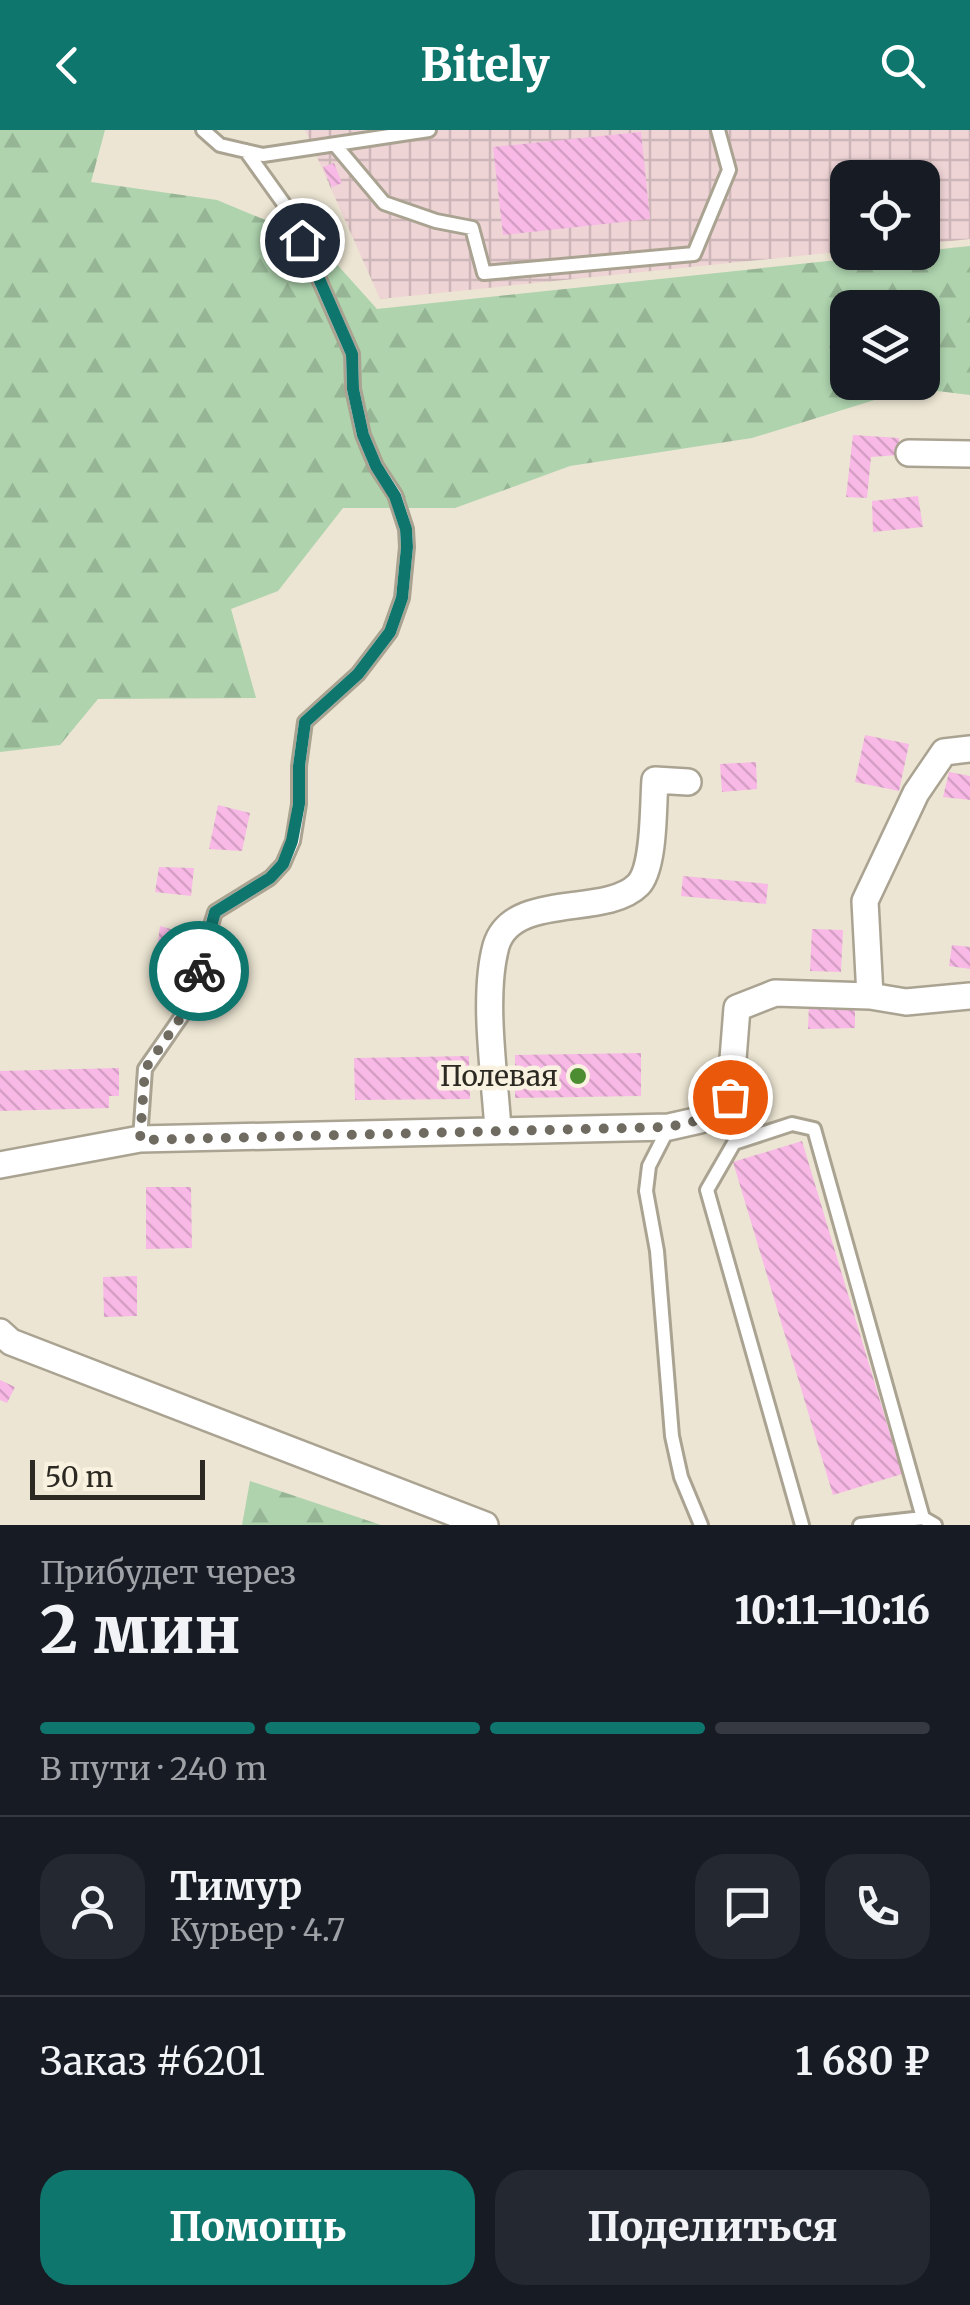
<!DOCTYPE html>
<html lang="ru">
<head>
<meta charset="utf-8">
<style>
  :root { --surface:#171b24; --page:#242831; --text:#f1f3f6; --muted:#9ea1a6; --line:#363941; --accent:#0f766e }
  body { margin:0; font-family:Merriweather,serif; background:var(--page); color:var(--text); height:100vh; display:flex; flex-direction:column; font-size:38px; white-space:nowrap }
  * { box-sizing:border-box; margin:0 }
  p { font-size:32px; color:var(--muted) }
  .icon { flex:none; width:55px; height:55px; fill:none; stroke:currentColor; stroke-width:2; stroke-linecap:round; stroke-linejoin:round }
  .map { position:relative; height:1395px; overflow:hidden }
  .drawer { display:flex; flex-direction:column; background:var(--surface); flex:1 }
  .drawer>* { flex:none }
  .tools { position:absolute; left:830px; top:30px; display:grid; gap:20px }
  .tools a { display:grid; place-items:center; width:110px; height:110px; border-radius:20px; background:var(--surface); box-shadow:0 2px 8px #0004; font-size:50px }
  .scale { position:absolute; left:30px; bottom:25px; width:175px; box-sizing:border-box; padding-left:10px; border:5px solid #2b2922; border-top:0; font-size:28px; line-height:35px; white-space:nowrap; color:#2b2922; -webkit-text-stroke:8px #faf2e0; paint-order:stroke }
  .pin { position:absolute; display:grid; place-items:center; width:85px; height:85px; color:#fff; margin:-42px; border:5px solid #fff; border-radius:50%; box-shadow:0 2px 10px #0007 }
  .courier { position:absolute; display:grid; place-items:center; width:100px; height:100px; margin:-50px; border:8px solid #0f766e; border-radius:50%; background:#fff; color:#222; box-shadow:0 2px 12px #0007 }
  .headline em { font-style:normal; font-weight:800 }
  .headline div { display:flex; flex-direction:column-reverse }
  .headline { display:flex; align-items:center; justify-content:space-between; height:170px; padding:0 40px }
  h1 { font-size:65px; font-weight:800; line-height:75px }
  .bar { display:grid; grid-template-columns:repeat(4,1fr); gap:15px 10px; align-content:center; height:120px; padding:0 40px }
  .bar i { height:12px; border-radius:8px; background:var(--line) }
  .bar .on { background:var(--accent) }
  .bar p { grid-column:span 4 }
  .line { display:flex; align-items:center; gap:25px; padding:0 40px; border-top:2px solid var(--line) }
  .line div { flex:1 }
  .round { display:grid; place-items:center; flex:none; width:105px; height:105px; border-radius:30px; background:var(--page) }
  .action { display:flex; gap:20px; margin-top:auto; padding:20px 40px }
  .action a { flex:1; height:115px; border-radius:30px; background:var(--accent); color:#fff; font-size:40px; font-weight:800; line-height:115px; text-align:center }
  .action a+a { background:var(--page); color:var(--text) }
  header { display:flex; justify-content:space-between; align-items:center; height:130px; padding:0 40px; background:var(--accent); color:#fff; font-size:45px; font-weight:800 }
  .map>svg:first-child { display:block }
  .industrial { fill:url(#industrial-grid) }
  .forest { fill:url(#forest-firs); fill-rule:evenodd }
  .building { fill:url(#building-back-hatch) }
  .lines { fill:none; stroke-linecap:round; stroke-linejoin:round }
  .lane-casing { stroke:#aaa392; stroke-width:18 }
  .street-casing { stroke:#aaa392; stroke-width:30 }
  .lane { stroke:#fff; stroke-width:12 }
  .street { stroke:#fff; stroke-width:25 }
  .done { stroke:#6f6b60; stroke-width:10; stroke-dasharray:0 18 }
  .route { stroke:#0f766e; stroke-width:12 }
  .poi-dot { fill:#4b8d30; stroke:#faf2e0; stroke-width:4 }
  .labels { text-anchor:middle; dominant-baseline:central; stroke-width:9; stroke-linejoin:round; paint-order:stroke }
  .poi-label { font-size:28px; fill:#2b2922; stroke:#faf2e0; text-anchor:end }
</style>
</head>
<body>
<header><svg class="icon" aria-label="back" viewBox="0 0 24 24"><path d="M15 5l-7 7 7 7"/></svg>Bitely<svg class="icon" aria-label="search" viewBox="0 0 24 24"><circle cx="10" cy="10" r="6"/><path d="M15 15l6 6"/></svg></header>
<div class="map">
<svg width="970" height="1395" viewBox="0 0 970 1395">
  <defs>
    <pattern id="industrial-grid" width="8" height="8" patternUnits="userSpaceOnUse" patternTransform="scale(2.5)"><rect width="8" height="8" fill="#efd4d6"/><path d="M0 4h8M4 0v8" fill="none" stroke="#cdb6b7"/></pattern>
    <pattern id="forest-firs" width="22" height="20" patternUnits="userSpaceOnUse" patternTransform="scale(2.5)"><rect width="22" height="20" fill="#aed3ad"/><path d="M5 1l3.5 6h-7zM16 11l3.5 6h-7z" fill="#96b595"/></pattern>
    <pattern id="building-back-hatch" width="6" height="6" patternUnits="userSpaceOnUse" patternTransform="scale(2.5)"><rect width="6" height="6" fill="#f8b9e6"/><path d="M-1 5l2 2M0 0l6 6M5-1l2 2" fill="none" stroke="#d59fc5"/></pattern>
  </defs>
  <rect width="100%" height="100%" fill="#ece5d3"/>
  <path class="industrial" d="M 305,0 L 970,0 L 970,109 L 923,114 L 922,48 L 848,48 L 847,121 L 380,169 Z"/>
  <path class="forest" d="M 0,0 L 105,0 L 91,52 L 217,70 L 316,111 L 377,179 L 970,116 L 970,265 L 913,258 L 752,308 L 570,336 L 455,378 L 343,378 L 278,461 L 231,479 L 256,568 L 98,569 L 60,615 L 0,622 ZM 848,178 L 922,178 L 922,252 L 848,252 Z
    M 250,1351 L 381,1395 L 242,1395 Z"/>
  <path class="building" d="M 641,2 L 650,89 L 503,105 L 493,17 Z
    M 334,33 L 342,53 L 332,57 L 323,37 Z
    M 853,305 L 899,308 L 899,325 L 871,327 L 867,368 L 846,367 Z
    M 918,366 L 923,397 L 873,402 L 872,371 Z
    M 865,605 L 909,614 L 899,661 L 855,652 Z
    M 756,632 L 757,659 L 722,662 L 720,634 Z
    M 949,642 L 970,646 L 970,670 L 943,667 Z
    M 218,675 L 250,683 L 242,721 L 209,719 Z
    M 159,737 L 194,738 L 191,766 L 155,762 Z
    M 683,746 L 768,754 L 766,774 L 681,766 Z
    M 160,796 L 188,804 L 188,843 L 154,843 Z
    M 812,799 L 843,800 L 841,842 L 810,841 Z
    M 952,815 L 970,817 L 970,839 L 949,836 Z
    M 809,874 L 855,878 L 855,898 L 808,899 Z
    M 641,923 L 641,966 L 515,968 L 515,925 Z
    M 469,926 L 470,969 L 355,970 L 354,928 Z
    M 119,938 L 119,966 L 109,966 L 109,978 L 0,981 L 0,941 Z
    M 802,1011 L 902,1344 L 833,1365 L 733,1032 Z
    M 146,1057 L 191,1057 L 192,1118 L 146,1119 Z
    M 137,1146 L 137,1186 L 104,1187 L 103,1147 Z
    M 0,1250 L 15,1257 L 7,1273 L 0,1270 Z"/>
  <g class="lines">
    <g class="lane-casing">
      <path id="lane" d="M 203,0 L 220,15 L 263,25 L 429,0
        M 336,16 L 384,73 L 436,91 L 472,98 L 484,143 L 694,124 L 729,40 L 718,0
        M 669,997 L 649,1036 L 646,1061 L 657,1121 L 672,1306 L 681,1347 L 701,1395
        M 140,1009 L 145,939 L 186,880 L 215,782 L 270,748 L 283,734 L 293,711 L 299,674 L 299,636 L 305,592 L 358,544 L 390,502 L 402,468 L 407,417 L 406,399 L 395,365 L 376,336 L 363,305 L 353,259 L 352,224 L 289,81 L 246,21
        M 802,1395 L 707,1060 L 734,1013 L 792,994 L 814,999 L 923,1388
        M 860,1395 L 923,1388 L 935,1395"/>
    </g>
    <g class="street-casing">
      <path id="street" d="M 909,323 L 970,324
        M 870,866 L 906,872 L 970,866
        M 498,1000 C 495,947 482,867 496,816 C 512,761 605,788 638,755 C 655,738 653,674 655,650 L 688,652
        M 0,1035 L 140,1009 L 669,997 L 700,990 L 730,967 L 737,878 L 775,863 L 870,866 L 865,771 L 916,663 L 944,622 L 970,619
        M 0,1202 L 11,1212 L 485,1395"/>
    </g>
    <use href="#lane" class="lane"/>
    <use href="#street" class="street"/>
  </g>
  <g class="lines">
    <path class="done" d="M 199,841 L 186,880 L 145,939 L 140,1010 L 669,997 L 700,990 L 730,967"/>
    <path class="route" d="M 199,841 L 215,782 L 270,748 L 283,734 L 292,711 L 299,674 L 299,636 L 305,592 L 358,544 L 390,502 L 402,468 L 407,417 L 406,399 L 395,366 L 376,336 L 363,305 L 353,259 L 352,224 L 302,110"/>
  </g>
  <circle class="poi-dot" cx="578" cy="946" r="10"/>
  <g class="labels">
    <g class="poi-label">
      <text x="558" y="946">Полевая</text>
    </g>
  </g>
</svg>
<div class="tools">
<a><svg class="icon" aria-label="locate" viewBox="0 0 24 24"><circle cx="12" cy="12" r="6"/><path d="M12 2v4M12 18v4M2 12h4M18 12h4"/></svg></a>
<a><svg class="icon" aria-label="layers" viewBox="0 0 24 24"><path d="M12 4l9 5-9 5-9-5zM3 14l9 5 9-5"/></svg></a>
</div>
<div class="scale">50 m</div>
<div class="pin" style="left:730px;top:967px;background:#ea580c"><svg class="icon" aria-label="bag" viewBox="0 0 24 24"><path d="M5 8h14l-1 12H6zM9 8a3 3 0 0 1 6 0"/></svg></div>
<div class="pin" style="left:302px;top:110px;background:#1f2937"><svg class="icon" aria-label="home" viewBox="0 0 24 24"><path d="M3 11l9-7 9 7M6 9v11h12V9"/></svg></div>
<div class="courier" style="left:199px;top:841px"><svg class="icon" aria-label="bike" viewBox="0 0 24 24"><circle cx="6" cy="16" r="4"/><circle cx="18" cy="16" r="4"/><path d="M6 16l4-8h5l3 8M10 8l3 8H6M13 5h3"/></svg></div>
</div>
<section class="drawer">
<div class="headline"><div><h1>2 мин</h1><p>Прибудет через</p></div><em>10:11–10:16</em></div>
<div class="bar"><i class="on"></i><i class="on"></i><i class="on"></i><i></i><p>В пути · 240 m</p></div>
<div class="line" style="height:180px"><a class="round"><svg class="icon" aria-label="person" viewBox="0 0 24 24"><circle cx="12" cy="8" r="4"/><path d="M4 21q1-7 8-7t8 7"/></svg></a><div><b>Тимур</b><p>Курьер · 4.7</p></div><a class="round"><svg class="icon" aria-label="chat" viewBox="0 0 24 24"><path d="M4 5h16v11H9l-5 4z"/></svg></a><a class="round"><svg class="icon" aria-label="phone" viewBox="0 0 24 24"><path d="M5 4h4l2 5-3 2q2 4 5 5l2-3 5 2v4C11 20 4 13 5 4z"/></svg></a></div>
<div class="line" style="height:130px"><div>Заказ #6201</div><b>1 680 ₽</b></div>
<div class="action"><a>Помощь</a><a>Поделиться</a></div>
</section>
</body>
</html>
